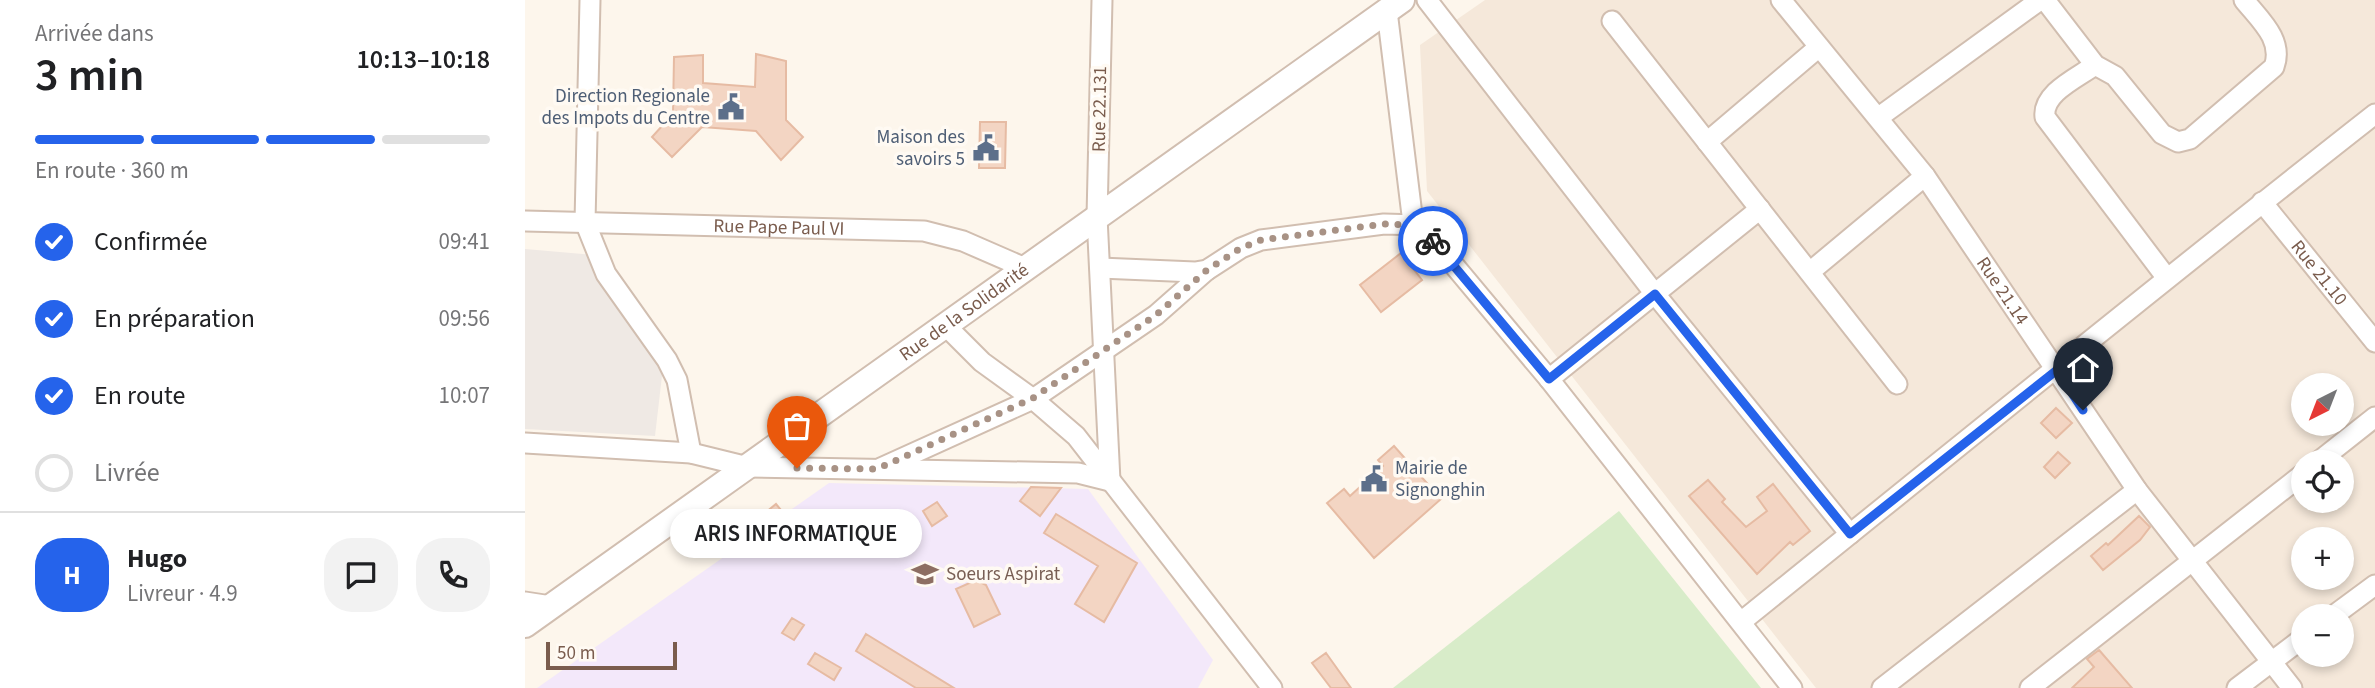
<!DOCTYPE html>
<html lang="fr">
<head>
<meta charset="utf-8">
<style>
  :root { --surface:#fff; --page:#f2f2f2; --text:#202124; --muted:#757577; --line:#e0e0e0; --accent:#2563eb }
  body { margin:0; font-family:"Source Sans 3",sans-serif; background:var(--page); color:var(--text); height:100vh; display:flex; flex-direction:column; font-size:26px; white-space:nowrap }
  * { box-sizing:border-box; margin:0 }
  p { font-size:23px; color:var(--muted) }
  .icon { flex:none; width:38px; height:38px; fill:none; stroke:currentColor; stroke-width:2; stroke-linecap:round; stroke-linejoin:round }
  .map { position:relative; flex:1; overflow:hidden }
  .side { display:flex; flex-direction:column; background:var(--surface); width:525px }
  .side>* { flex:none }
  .needle { width:46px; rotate:222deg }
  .fabs { position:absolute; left:1766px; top:373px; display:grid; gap:14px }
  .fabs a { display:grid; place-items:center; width:63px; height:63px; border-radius:50%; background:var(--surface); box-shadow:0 4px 10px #0003; font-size:35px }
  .scale { position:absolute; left:21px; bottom:18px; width:131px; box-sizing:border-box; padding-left:7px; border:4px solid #7a5c4d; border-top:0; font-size:19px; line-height:24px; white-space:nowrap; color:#7a5c4d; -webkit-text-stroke:5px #fffaf3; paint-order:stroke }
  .pin { position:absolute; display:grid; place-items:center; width:60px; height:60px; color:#fff; margin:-72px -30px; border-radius:50% 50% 50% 0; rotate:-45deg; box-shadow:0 0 7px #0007 }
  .pin .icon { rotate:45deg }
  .courier { position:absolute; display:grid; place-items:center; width:70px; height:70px; margin:-35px; border:5px solid #2563eb; border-radius:50%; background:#fff; color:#222; box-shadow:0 2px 9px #0007 }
  .bubble { position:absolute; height:49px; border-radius:24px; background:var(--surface); box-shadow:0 4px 10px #0003; font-size:23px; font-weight:600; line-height:49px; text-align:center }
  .overview em { font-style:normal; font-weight:600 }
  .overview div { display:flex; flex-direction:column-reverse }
  .overview { display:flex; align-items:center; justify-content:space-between; height:119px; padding:0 35px }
  h1 { font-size:46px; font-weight:600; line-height:52px }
  .bar { display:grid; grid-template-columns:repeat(4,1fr); gap:10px 7px; align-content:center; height:84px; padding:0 35px }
  .bar i { height:9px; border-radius:5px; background:var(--line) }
  .bar .active { background:var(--accent) }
  .bar p { grid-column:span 4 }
  .line { display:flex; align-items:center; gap:18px; padding:0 35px; border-top:2px solid var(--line) }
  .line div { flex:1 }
  .round { display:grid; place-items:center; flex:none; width:74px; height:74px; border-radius:28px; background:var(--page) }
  ol { padding:0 35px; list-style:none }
  li { display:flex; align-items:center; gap:21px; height:77px }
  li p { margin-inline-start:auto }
  li .icon { padding:7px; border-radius:50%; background:var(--accent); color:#fff; stroke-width:4 }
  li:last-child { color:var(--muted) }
  li i { width:38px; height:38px; border:4px solid var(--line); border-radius:50% }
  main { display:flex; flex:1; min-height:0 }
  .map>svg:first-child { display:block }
  .residential { fill:#f5e8da; fill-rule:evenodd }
  .industrial { fill:#efe9e4 }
  .education { fill:#f3e8fa }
  .green { fill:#d8ecc9 }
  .building { fill:#f3d5c3; stroke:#e6bba3; stroke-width:2 }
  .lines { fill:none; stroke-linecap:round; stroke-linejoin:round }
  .minor-casing { stroke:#d1beb0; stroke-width:23 }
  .tertiary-casing { stroke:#d1beb0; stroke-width:28 }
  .minor { stroke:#fff; stroke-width:19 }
  .tertiary { stroke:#fff; stroke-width:24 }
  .done { stroke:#a89285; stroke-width:7; stroke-dasharray:0 12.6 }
  .route { stroke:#2563eb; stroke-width:9 }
  .labels { text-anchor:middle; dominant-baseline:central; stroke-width:7; stroke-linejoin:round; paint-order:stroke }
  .service-label { font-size:19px; fill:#4e5e75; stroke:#fffaf3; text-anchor:end }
  .street-label { font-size:19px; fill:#7a5c4d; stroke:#fffaf3 }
  .education-label { font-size:19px; fill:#785e54; stroke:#fffaf3; text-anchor:start }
</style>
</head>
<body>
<main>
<section class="side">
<div class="overview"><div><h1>3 min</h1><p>Arrivée dans</p></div><em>10:13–10:18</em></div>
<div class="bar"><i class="active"></i><i class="active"></i><i class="active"></i><i></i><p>En route · 360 m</p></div>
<ol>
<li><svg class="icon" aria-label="check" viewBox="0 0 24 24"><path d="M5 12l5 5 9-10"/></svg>Confirmée<p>09:41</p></li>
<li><svg class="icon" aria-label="check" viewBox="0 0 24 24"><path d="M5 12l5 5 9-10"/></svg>En préparation<p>09:56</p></li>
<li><svg class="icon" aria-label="check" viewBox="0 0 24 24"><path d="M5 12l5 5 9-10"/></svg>En route<p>10:07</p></li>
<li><i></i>Livrée</li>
</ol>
<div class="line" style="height:126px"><b class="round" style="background:var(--accent);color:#fff">H</b><div><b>Hugo</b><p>Livreur · 4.9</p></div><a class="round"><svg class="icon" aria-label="chat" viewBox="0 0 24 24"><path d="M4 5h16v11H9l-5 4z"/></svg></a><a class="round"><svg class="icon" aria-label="phone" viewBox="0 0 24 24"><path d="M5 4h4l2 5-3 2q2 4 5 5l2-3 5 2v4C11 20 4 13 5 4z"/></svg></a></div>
</section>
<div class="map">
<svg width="1850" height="688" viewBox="0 0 1850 688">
  <rect width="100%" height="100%" fill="#fdf6ec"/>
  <path class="residential" d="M 960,0 L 1850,0 L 1850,688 L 1291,688 L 902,191 L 895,45 ZM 1778,385 L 1816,385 L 1816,424 L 1778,424 ZM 1778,462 L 1816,462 L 1816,500 L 1778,500 ZM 1778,539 L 1816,539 L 1816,578 L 1778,578 ZM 1778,616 L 1816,616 L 1816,654 L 1778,654 Z"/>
  <path class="industrial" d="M 0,249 L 69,255 L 140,350 L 130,436 L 0,429 Z"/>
  <path class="education" d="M 304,483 L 563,489 L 688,660 L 673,688 L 12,688 Z"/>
  <path class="green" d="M 1094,511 L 1236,688 L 868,688 Z"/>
  <path class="building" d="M 231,54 L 261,61 L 261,120 L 278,137 L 256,160 L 231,131 L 177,127 L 147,157 L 127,137 L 148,114 L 149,57 L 178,55 L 178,83 L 230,87 Z
    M 455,122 L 481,122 L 480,168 L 454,168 Z
    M 876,253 L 897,280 L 856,312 L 835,285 Z
    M 1531,408 L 1547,423 L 1531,438 L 1516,423 Z
    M 869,446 L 916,499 L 849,558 L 802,503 L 819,489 L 825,496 L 858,466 L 853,460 Z
    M 1533,452 L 1545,463 L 1530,478 L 1519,467 Z
    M 1183,480 L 1200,499 L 1197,502 L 1221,527 L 1242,511 L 1232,497 L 1248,484 L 1285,531 L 1268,545 L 1265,542 L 1232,574 L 1164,496 Z
    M 506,487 L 536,488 L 515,516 L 495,501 Z
    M 412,502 L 422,516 L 407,526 L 398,511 Z
    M 251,504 L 270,527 L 253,539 L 235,517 Z
    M 327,513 L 341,521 L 325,553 L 310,546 Z
    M 531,514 L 612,563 L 579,622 L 550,604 L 573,566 L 519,533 Z
    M 1614,516 L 1625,527 L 1615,540 L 1578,570 L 1566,556 L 1581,543 L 1583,545 Z
    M 451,580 L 461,585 L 475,614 L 449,627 L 431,589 Z
    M 267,618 L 279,625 L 269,640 L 257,633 Z
    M 341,634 L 429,688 L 391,688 L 331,651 Z
    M 1574,650 L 1607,688 L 1547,688 L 1569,667 L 1562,659 Z
    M 290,653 L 316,668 L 309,680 L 283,664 Z
    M 801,653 L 826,688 L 806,688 L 787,663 Z"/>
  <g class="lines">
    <g class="minor-casing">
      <g id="minor">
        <path d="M 65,0 L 60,222 L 81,274 L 142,360 L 152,380 L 166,453"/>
        <path d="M 577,0 L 572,217 L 585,481"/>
        <path d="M 902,0 L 1130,294 L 1325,534"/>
        <path id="s1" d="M 1256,0 L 1400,176 L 1612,490 L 1767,688"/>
        <path d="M 1520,0 L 1570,65 L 1590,76 L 1637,134 L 1653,142 L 1665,139 L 1749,67 C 1759,40 1735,20 1719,0"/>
        <path d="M 862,11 L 887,215 L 1024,379 L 1267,688"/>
        <path d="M 1087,21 L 1372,384"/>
        <path d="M 1570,65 C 1552,78 1517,93 1520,117 L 1641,277"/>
        <path d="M 1354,117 L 1515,0"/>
        <path d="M 1182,142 L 1294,47"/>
        <path id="s2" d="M 1737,202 L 1850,342"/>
        <path id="s3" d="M 0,221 L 399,231 L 438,241 L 500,268"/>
        <path d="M 575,268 L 670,272 L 682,270 L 716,248 L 736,240 L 859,224 L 893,225"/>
        <path d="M 1286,271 L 1400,176"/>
        <path d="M 420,325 L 457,362 L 508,399 L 551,436 L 747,688"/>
        <path d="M 1024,379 L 1235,209"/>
        <path d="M 0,443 L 166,453 L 223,467 L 553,473 L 585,481"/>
        <path d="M 1793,462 L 1850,417"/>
        <path d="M 356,468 L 508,399 L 631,315 L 682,270"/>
        <path d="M 0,602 L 26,606"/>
        <path d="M 1808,616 L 1850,585"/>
        <path d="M 1216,622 C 1427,452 1637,281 1850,114"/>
        <path d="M 1357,688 L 1612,490"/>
        <path d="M 1505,688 L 1778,474"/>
        <path d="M 1712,688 L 1778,638"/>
      </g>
    </g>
    <g class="tertiary-casing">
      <g id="tertiary">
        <path id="s4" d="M 0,625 L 877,0"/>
      </g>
    </g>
    <use href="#minor" class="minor"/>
    <use href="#tertiary" class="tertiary"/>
  </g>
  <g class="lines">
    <path class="done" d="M 272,468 L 352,469 L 508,398 L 631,315 L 682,270 L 716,248 L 736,240 L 859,224 L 893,225 L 908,241"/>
    <path class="route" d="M 908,241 L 1024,379 L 1130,294 L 1325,534 L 1532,370 L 1558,410"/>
  </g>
  <defs>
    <g id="civic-bare" transform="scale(2.1)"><path d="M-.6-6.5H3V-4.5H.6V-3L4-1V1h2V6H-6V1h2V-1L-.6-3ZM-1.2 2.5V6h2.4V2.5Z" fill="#5c6f8a" stroke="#fffaf3" stroke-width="2.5" paint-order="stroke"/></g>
    <g id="university-bare" transform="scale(2.1)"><path d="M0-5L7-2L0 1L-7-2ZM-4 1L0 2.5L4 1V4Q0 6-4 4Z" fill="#8d6e63" stroke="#fffaf3" stroke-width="2.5" paint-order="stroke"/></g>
  </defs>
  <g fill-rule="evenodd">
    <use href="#civic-bare" x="206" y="107"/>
    <use href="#civic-bare" x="461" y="148"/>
    <use href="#civic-bare" x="849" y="479"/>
    <use href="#university-bare" x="400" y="574"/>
  </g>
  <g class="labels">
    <g class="service-label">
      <text x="185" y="96">Direction Regionale<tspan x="185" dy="22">des Impots du Centre</tspan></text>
      <text x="440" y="137">Maison des<tspan x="440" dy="22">savoirs 5</tspan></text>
      <text x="870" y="468" text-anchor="start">Mairie de<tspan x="870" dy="22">Signonghin</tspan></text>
    </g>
    <g class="street-label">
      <text transform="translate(575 109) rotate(-89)">Rue 22.131</text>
      <text stroke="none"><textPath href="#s3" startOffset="254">Rue Pape Paul VI</textPath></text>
      <text stroke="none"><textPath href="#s2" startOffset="91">Rue 21.10</textPath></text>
      <text stroke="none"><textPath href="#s1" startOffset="366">Rue 21.14</textPath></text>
      <text stroke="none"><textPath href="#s4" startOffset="539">Rue de la Solidarité</textPath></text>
    </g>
    <g class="education-label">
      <text x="421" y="574">Soeurs Aspirat</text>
    </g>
  </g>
</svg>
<div class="fabs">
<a><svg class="needle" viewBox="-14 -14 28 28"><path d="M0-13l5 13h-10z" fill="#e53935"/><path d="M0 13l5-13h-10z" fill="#757577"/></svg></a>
<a><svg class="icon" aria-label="locate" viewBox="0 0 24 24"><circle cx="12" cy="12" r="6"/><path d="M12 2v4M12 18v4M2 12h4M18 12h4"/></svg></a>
<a>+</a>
<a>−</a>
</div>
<div class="scale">50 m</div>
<div class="pin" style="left:272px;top:468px;background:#ea580c"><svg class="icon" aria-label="bag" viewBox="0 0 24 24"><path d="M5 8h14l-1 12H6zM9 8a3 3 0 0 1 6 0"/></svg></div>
<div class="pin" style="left:1558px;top:410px;background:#1f2937"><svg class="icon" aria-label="home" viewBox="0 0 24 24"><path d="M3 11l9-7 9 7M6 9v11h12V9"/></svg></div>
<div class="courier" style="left:908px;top:241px"><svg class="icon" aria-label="bike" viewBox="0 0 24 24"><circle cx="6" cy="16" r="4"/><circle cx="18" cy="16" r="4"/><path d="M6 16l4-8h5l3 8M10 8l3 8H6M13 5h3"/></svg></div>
<div class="bubble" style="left:145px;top:509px;width:252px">ARIS INFORMATIQUE</div>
</div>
</main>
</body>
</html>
